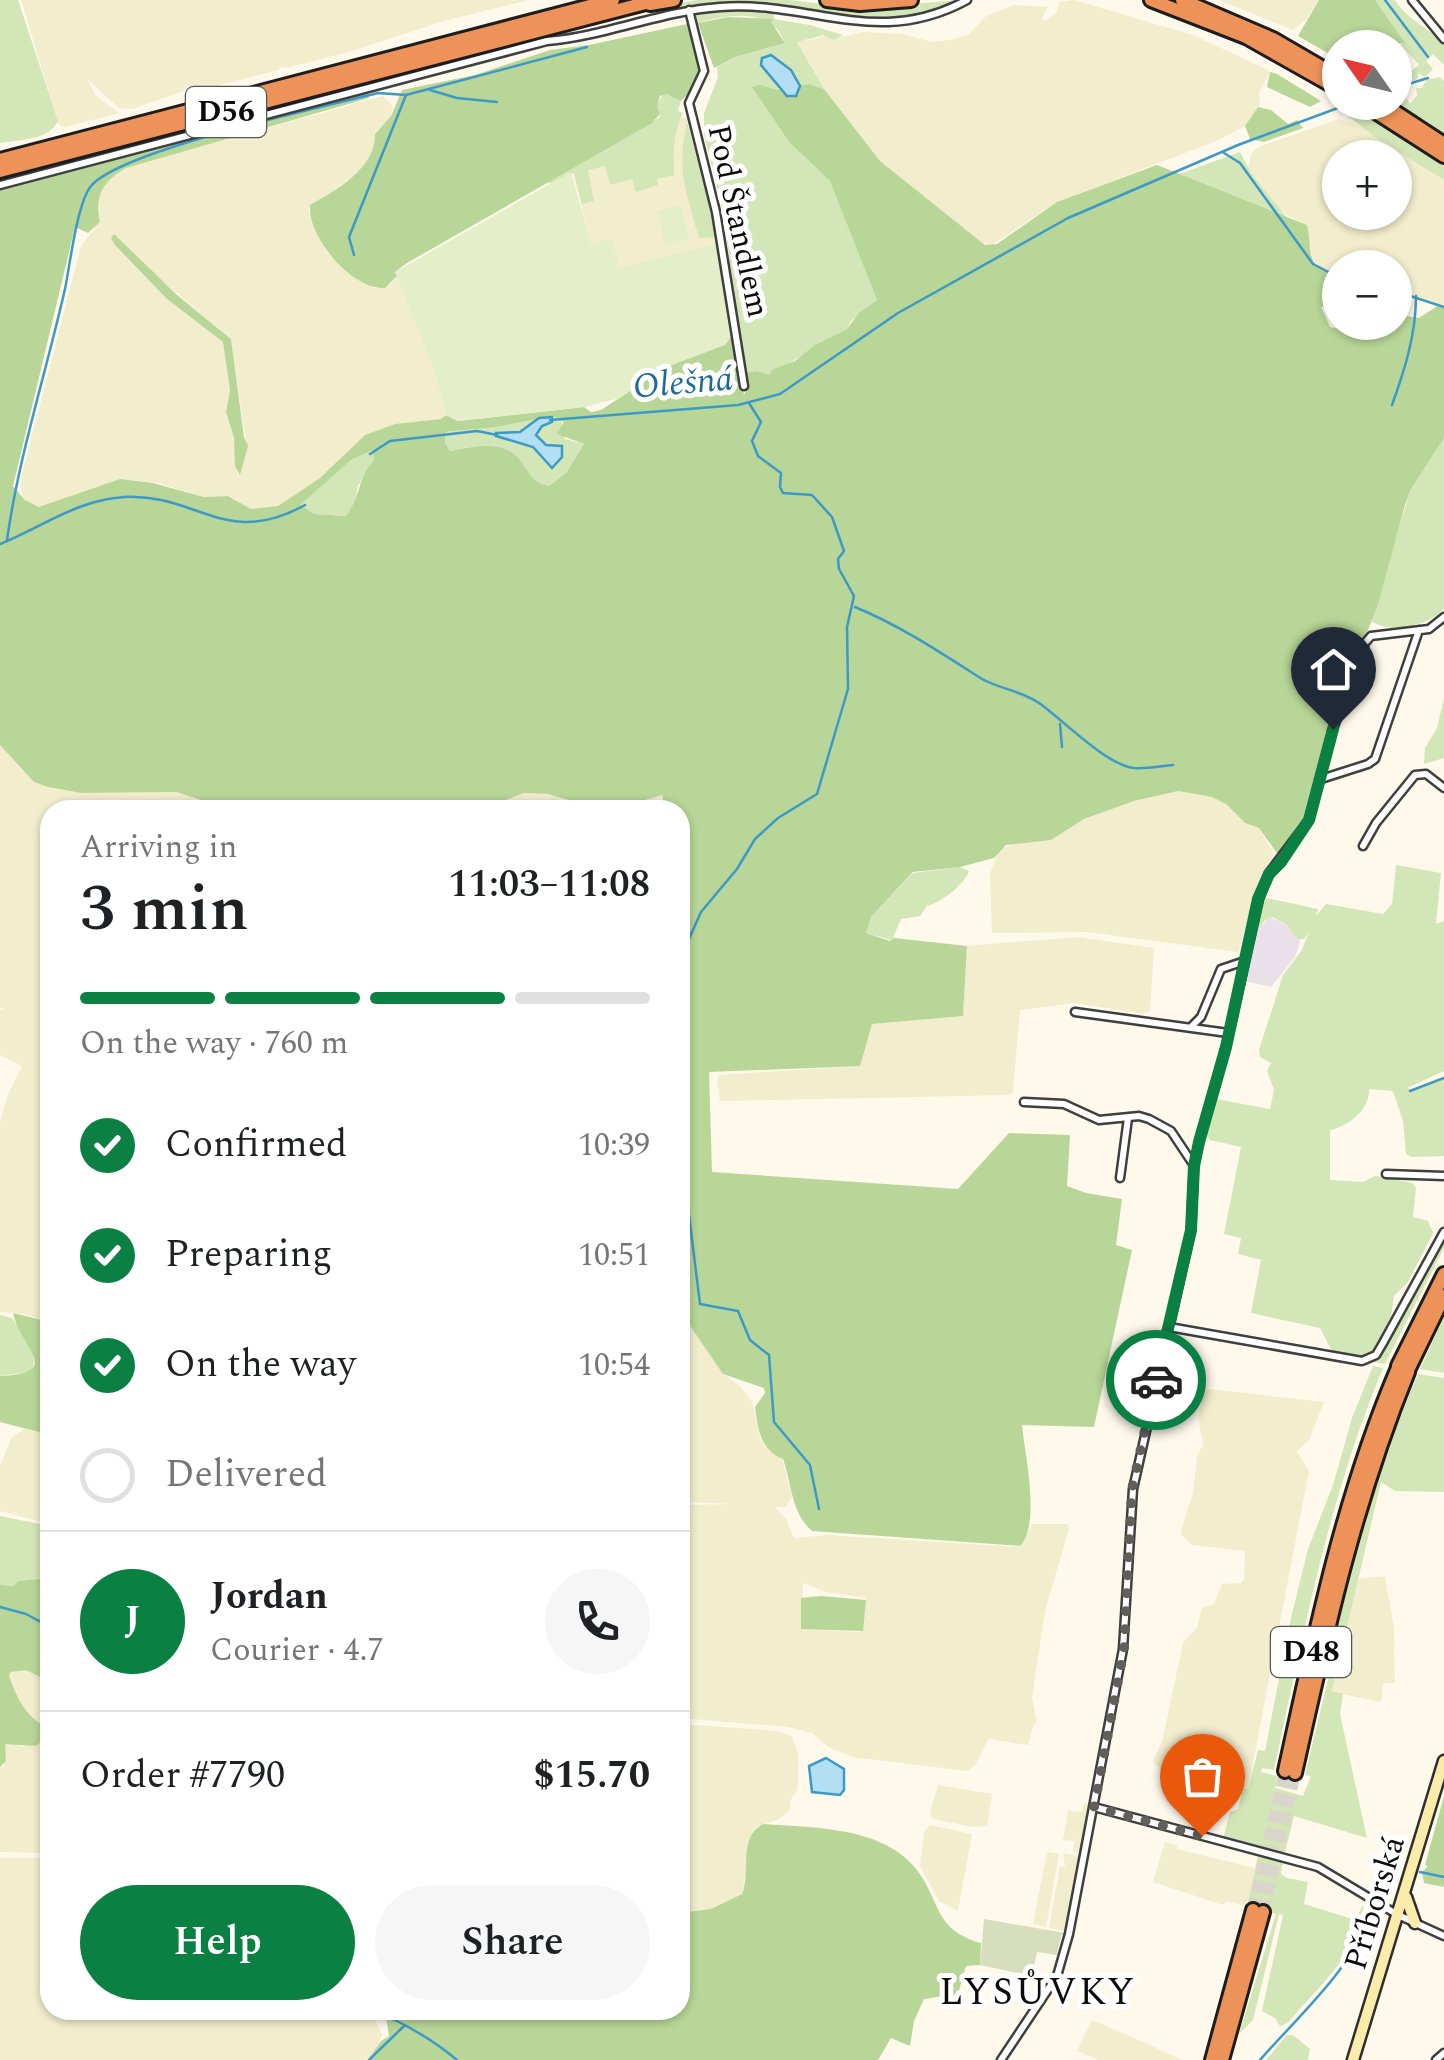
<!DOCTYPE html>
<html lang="en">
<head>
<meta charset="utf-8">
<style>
  :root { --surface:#fff; --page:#f6f6f6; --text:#202124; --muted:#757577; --line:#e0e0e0; --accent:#0b8043 }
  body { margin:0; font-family:Spectral,serif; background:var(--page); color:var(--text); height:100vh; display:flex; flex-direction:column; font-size:38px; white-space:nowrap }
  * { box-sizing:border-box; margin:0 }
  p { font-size:32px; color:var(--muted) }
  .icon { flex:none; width:55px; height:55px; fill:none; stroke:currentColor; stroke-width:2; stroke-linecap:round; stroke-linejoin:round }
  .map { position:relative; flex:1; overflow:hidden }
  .side { position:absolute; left:40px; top:800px; width:650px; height:1220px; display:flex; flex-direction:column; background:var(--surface); border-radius:30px; box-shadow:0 2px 8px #0004 }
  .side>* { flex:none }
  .needle { width:65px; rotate:304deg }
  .controls { position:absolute; left:1322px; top:30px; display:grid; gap:20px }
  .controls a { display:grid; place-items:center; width:90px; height:90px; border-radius:50%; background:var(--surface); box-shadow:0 2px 8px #0004; font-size:50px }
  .pin { position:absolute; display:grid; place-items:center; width:85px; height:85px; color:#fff; margin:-102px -42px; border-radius:50% 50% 50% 0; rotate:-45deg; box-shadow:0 0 10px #0007 }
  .pin .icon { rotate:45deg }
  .courier { position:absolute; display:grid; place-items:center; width:100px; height:100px; margin:-50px; border:8px solid #0b8043; border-radius:50%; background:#fff; color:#222; box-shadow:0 2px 12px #0007 }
  .head em { font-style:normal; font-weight:600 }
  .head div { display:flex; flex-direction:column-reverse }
  .head { display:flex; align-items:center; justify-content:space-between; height:170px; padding:0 40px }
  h1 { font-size:65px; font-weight:600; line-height:75px }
  .bar { display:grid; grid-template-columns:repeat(4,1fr); gap:15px 10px; align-content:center; height:120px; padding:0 40px }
  .bar i { height:12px; border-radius:8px; background:var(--line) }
  .bar .current { background:var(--accent) }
  .bar p { grid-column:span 4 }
  .line { display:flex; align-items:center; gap:25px; padding:0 40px; border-top:2px solid var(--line) }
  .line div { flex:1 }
  .round { display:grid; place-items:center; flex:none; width:105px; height:105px; border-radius:52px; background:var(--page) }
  ol { padding:0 40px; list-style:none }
  li { display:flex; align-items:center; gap:30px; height:110px }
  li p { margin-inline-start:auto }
  li .icon { padding:10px; border-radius:50%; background:var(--accent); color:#fff; stroke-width:4 }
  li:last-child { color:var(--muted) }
  li i { width:55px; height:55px; border:5px solid var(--line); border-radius:50% }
  .action { display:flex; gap:20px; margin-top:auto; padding:20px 40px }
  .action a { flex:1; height:115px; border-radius:60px; background:var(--accent); color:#fff; font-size:40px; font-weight:600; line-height:115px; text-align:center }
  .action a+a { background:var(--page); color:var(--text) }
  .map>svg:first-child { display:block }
  .industrial { fill:#e9e0ea }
  .farmland { fill:#f2edcd; fill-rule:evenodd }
  .green { fill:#d3e6b7; fill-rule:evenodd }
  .forest { fill:#b8d697; fill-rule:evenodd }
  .cemetery { fill:#d6debe }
  .pitch { fill:#e4eec9 }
  .water { fill:#b3dff3; stroke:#3d99c6; stroke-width:2.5 }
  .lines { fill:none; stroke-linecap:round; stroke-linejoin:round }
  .stream { stroke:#3d99c6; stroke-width:2.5 }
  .highway-tunnel { stroke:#dad5ca; stroke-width:12; stroke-dasharray:12 6; stroke-linecap:butt }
  .street-casing { stroke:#3f3f3f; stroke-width:11 }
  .secondary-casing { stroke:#2e2e2e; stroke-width:15 }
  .highway-casing { stroke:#1d1d1d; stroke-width:18 }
  .street { stroke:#fff; stroke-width:6 }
  .secondary { stroke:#fbeca9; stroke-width:10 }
  .highway { stroke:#ed935a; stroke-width:12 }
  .done { stroke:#615f5a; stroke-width:10; stroke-dasharray:0 18 }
  .route { stroke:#0b8043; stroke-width:12 }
  .labels { text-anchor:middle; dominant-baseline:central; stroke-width:10; stroke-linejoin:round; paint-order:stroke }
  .shield { fill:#fff; stroke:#555; stroke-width:2.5 }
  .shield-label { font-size:30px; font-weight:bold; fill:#0c0c0c }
  .street-label { font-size:32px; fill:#0c0c0c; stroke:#fff }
  .water-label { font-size:35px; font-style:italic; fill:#1c6a97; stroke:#fff }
  .quarter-label { font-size:38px; letter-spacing:2.5px; fill:#0c0c0c; stroke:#fff }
</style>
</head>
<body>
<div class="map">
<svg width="1444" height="2060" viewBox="0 0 1444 2060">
  <rect width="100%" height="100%" fill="#fef9eb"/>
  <path class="industrial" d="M 1269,917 L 1286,924 L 1300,942 L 1295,957 L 1271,987 L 1241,980 L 1255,928 L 1259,929 Z"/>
  <path class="farmland" d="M 21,0 L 529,0 L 447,20 L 349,52 L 286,68 L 280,67 L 278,70 L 193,92 L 187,90 L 132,109 L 119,108 L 87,79 L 96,96 L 119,113 L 65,127 L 59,125 Z
    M 1074,0 L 1193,35 L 1266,69 L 1270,72 L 1259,92 L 1260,104 L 1245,126 L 1219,140 L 1057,202 L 992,245 L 985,245 L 880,161 L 826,93 L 797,41 L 815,39 L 825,35 L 834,39 L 862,32 L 902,34 L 932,42 L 951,40 L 969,34 L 986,16 L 1014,5 L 1048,7 L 1042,18 L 1044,21 L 1056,14 L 1059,2 Z
    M 1219,0 L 1319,0 L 1305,21 L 1293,30 Z
    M 383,96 L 393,107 L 391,116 L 375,133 L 375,145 L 363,168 L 308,209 L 326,252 L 341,265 L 375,288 L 390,285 L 397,276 L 399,277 L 434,370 L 446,414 L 441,419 L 395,424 L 365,435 L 320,478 L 278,506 L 251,509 L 229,496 L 204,497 L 158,483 L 120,479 L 47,505 L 39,507 L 25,500 L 20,488 L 22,474 L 81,246 L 100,222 L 99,194 L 111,176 L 126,168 L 169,155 ZM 115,245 L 158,277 L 231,339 L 246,443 L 242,469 L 238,475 L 234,438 L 226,413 L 230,390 L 223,342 L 167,299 Z
    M 676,116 L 690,119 L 719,243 L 619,269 L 591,244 L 573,173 Z
    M 1339,119 L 1363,126 L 1444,180 L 1444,307 L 1395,293 L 1395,268 L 1340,268 L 1340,278 L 1320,268 L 1309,255 L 1307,225 L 1281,212 L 1248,169 L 1251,154 L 1258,147 ZM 1340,158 L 1395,158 L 1395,212 L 1340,212 Z
    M 0,745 L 34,782 L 48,787 L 81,793 L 176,792 L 232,810 L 50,810 L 50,1322 L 25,1314 L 0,1312 L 0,1123 L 8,1095 L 22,1066 L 0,1055 L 0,1009 L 6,1011 L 0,1007 Z
    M 1178,791 L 1212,797 L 1226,804 L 1245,823 L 1259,828 L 1273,852 L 1271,863 L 1259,882 L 1238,952 L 1087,932 L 992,933 L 990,874 L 999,849 L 1027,841 L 1051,840 L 1084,819 L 1134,801 Z
    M 524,793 L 548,794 L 599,809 L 662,795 L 665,810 L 480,810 Z
    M 1077,937 L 1154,948 L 1150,1011 L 1143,1014 L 1075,1003 L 1020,1010 L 1013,1092 L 1009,1095 L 720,1101 L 717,1081 L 719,1075 L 859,1066 L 872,1024 L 963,1016 L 967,946 Z
    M 680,1304 L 686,1320 L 723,1374 L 740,1386 L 752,1402 L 760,1438 L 766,1448 L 782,1459 L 792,1497 L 786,1507 L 775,1507 L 786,1519 L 794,1538 L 827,1535 L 1020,1547 L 1033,1524 L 1068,1524 L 1069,1529 L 1045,1611 L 1032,1698 L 1037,1723 L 1034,1723 L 1028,1745 L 989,1739 L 975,1765 L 967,1771 L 853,1757 L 830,1748 L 812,1733 L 788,1727 L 680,1718 L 680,1505 L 735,1504 L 680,1502 ZM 803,1583 L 826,1592 L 866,1598 L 861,1632 L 801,1629 Z
    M 1209,1389 L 1324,1402 L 1309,1440 L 1297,1451 L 1309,1471 L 1248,1789 L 1156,1766 L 1153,1761 L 1163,1738 L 1183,1643 L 1197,1628 L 1202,1608 L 1214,1604 L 1222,1584 L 1241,1583 L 1244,1579 L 1245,1551 L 1192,1545 L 1180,1534 L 1193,1493 L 1197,1457 L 1203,1444 L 1198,1418 L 1204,1393 Z
    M 24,1429 L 50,1435 L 50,1524 L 0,1511 L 0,1466 L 12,1437 Z
    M 1385,1576 L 1394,1628 L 1395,1683 L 1383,1683 L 1381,1702 L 1332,1692 L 1357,1579 Z
    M 26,1670 L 50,1682 L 50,1853 L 0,1852 L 0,1767 L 4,1766 L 4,1744 L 10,1742 L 23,1747 L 44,1726 L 34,1720 L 16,1697 L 9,1675 L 11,1672 Z
    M 680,1724 L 777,1731 L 792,1736 L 798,1753 L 798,1789 L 790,1801 L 791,1809 L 778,1820 L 757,1826 L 752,1832 L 742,1894 L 711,1909 L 680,1913 Z
    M 938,1785 L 992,1794 L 987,1826 L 973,1827 L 933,1819 L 930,1812 Z
    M 1084,1803 L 1089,1805 L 1080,1852 L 1073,1851 L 1075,1837 L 1073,1841 L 1063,1840 L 1068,1811 L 1082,1812 Z
    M 930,1825 L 972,1834 L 958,1911 L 939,1901 L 920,1866 L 924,1832 Z
    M 1165,1842 L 1177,1846 L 1177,1849 L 1255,1868 L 1247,1906 L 1227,1901 L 1223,1905 L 1153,1882 Z
    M 1047,1852 L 1059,1854 L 1046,1927 L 1033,1924 Z
    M 1063,1853 L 1079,1856 L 1065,1931 L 1049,1928 L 1060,1866 L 1065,1867 Z
    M 0,1858 L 50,1858 L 50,2010 L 364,2010 L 375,2019 L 382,2035 L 376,2050 L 368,2060 L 0,2060 Z
    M 1092,2020 L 1139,2040 L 1182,2060 L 1098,2060 L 1077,2051 Z"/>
  <path class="green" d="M 0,0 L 18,0 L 58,121 C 48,141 21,139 0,143 Z
    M 698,0 L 789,0 L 855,8 L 962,0 C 902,30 847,14 785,5 C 747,0 706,1 668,10 L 668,5 Z
    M 1375,0 L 1395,0 C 1408,21 1429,27 1444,45 L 1444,65 L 1433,54 L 1426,61 L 1433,69 L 1425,77 L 1418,73 L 1418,78 L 1414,81 L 1409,73 L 1419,65 L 1401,45 L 1404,42 Z
    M 739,9 L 773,11 L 774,19 L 810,25 L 843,35 L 834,40 L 824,35 L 797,42 L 824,89 L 809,84 L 800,86 L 790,143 L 831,182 L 877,300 L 851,321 L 846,330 L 767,376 L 755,371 L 745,373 L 723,211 L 704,135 L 704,113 L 718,77 L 717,67 L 735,57 L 785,43 C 772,7 728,14 698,23 L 696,15 Z
    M 1440,77 L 1444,81 L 1444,136 L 1391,103 L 1395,102 L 1395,97 L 1404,95 L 1410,104 L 1417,95 L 1416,88 L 1422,88 L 1426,80 Z
    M 663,94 L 675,96 L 681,101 L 678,111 L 683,113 C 673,133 673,153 674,175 L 657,179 L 658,185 L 636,192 L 632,179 L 610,185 L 605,166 L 588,170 L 594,201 L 582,204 L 574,173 L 549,184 L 548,182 L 659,118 L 660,114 L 656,107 Z
    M 1356,109 L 1444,165 L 1444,180 L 1375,137 L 1348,116 Z
    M 687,122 L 718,237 L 699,238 C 686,190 676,172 687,122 Z
    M 1240,152 L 1251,173 L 1287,218 L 1179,174 Z
    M 553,416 L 561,418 L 565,439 L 584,444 L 566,473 L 549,486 C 531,482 530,474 520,460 C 504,438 471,447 450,451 L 445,443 L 445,432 L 497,427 ZM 539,418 L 552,418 L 538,430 L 537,439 L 547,445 L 562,445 L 562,457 L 552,468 L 533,447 L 496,436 L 520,432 Z
    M 1444,438 L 1444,609 C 1427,626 1393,634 1372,622 L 1371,616 L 1411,489 Z
    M 372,449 L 374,460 L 358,486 L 354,506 L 346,516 L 314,514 L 299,505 L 351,460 Z
    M 1444,698 L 1444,758 L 1424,764 L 1425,748 L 1437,728 Z
    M 1396,865 L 1441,873 L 1436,924 L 1444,921 L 1444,1071 L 1407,1088 L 1413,1090 L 1444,1077 L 1444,1156 L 1412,1157 L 1406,1154 L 1403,1121 L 1393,1091 L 1369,1089 C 1370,1110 1348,1126 1330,1130 L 1330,1180 L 1363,1182 L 1375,1176 L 1413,1183 L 1416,1188 L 1413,1217 L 1428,1221 L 1433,1233 L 1408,1282 L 1394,1296 L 1391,1316 L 1370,1355 L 1360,1358 L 1334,1355 L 1320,1328 L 1251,1313 L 1261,1260 L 1238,1254 L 1241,1238 L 1224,1234 L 1241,1147 L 1210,1140 L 1207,1136 L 1216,1099 L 1270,1109 L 1274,1090 L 1267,1071 L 1271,1063 L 1260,1057 L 1259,1050 L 1283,975 L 1302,950 L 1309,932 L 1304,939 L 1298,940 L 1286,924 L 1272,917 L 1265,920 L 1259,929 L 1255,928 L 1262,897 L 1318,909 L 1316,916 L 1326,904 L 1383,914 L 1392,904 Z
    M 960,867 L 969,871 C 964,885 942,902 927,906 L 920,916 L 901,919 L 892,940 L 866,933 L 871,917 L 913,873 Z
    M 1444,1235 L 1444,1248 L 1385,1364 L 1370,1361 L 1378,1355 Z
    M 0,1315 L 12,1318 C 22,1334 42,1355 30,1372 L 0,1376 Z
    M 1444,1318 L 1444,1373 L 1420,1369 L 1442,1321 Z
    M 1373,1366 L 1383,1368 C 1329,1497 1303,1634 1274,1770 L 1262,1768 L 1261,1772 L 1277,1776 L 1275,1788 L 1303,1796 L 1311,1776 L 1305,1775 L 1331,1667 L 1332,1650 C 1355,1555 1380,1463 1418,1374 L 1444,1378 L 1444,1492 L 1395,1491 L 1381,1482 L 1332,1691 L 1343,1694 L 1340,1714 L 1367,1838 L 1294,1816 L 1285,1852 L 1223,1838 L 1230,1812 L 1238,1809 L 1243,1788 L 1248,1789 L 1258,1750 L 1265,1751 L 1290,1622 L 1308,1549 L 1333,1485 L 1352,1418 Z
    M 0,1516 L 50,1526 L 50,1578 L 19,1581 L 15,1586 L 0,1585 Z
    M 1258,1856 L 1283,1862 L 1281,1874 L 1287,1878 L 1308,1882 L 1304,1904 L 1355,1920 L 1363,1905 C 1367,1945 1313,1992 1288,2023 L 1280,2026 L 1275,2018 L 1262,2011 L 1283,1915 L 1279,1914 L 1253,2020 L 1239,2034 L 1276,1914 L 1247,1906 Z
    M 1287,2035 L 1293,2035 L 1310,2049 L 1308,2060 L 1266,2060 Z"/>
  <path class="forest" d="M 1319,0 L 1375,0 L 1405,43 L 1396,44 L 1394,47 L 1340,48 L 1340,60 L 1298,36 Z
    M 728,17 L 773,19 L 771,22 L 785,43 L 735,57 L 714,68 L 698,23 Z
    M 687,24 L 701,71 L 693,89 L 681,101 L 667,94 L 660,96 L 657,107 L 660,114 L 652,123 L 407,263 L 395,272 L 397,276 L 385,288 C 352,290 307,237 310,205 C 336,190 376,168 375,134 L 391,116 L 402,90 L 475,75 L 550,50 L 589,45 Z
    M 1270,72 L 1277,74 L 1321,101 L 1310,107 L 1267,87 Z
    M 809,84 L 824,89 L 880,161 L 985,245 L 997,244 L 1057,202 L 1157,165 L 1307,225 C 1314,256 1301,262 1340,278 L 1340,306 L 1321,307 L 1330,327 L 1360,334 L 1381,323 L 1395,322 L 1395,314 L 1419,318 L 1439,305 L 1444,307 L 1444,438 L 1411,489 L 1405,505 L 1378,604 L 1333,720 L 1309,815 L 1279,856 L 1259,828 L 1245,823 L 1226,804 L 1212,797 L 1178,791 L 1134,801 L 1084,819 L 1051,840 L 1006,845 L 994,858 L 960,867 L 913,872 L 871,917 L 866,933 L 890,941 L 894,938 L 967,946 L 963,1016 L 872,1024 L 860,1066 L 709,1072 L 712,1172 L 958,1189 L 1009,1133 L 1070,1135 L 1067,1186 L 1086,1193 L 1122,1199 L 1116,1245 L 1132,1250 L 1094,1427 L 1022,1425 C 1025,1456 1041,1524 1020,1546 L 812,1531 C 791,1513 792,1484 783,1459 C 760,1450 758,1429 755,1407 L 765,1393 L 764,1388 L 723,1374 L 686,1320 L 680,1304 L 680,810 L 665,810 L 662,795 L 614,809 L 599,809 L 548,794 L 524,793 L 480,810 L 232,810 L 176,792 L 81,793 L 48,787 L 34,782 L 0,745 L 0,190 L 367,92 L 369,98 L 126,168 C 102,182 95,195 100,222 L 88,233 L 75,227 L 13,486 L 25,500 L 39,507 L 120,479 L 153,483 L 204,497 L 228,496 L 251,509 L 278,506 L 320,478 L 365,435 L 395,424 L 441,419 L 446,415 L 458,421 L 584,407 L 591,412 L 601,410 L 666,367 L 724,345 L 734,333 L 744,395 L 748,387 L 745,373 L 755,371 L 769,375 L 773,369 L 795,361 L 815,345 L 846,330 L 859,313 L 877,300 L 830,181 L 790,143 L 752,87 L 760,85 L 777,90 ZM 553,416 L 564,422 L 557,434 L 584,444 L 566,473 L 549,486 C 531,482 530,473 520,460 C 504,438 471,447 450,451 L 445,443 L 445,432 L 497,427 ZM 372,450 L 374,460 C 357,479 361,497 346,516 L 314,514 L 300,505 L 351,460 Z
    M 1258,107 L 1271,110 L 1288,124 L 1297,120 L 1303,128 L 1264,142 L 1250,139 L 1245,126 Z
    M 114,234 L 177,295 L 231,339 L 244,437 L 248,446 L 240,475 L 235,466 L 234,438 L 226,412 L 230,390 L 223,342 L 167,299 L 115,245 L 111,238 Z
    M 13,1313 L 50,1322 L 50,1435 L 0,1422 L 0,1376 C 66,1373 19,1346 13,1313 Z
    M 50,1578 L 50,1682 L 26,1670 L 11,1672 L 9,1675 C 15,1695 25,1715 44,1726 L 46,1738 L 36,1746 L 5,1744 L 6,1761 L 0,1767 L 0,1585 L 14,1586 L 18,1581 Z
    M 821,1596 L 866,1600 L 863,1631 L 801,1629 L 801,1598 Z
    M 1444,1796 L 1444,1887 L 1424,1883 L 1422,1872 L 1428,1866 L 1425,1865 Z
    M 763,1824 C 814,1828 883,1826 917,1870 C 941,1902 934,1930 981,1943 L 980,1965 L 966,1966 L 958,1994 L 924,1999 L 914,2021 L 910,2046 L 891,2038 L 878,2060 L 368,2060 L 381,2041 L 389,2036 L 385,2010 L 546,2010 L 618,2016 L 680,2010 L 680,1913 L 711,1909 L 742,1894 C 751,1872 738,1836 763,1824 Z"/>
  <path class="cemetery" d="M 984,1919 L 1065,1933 L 1064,1935 L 1061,1935 L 1057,1955 L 1037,1952 L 1032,1976 L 980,1965 Z"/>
  <path class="pitch" d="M 571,172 L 591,244 L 612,239 L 619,268 L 719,243 L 734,333 L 725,345 L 666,367 L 620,398 L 584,407 L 458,421 L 446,415 L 434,370 L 395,272 Z
    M 681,205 L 689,238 L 665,244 L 657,211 Z"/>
  <path class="water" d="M 771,55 L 791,70 L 800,86 L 796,96 L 787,96 L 761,65 L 762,58 Z
    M 552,417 L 552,422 L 542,426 L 536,435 L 546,445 L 562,446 L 562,457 L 552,468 L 533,447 L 496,436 L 496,433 L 520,432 L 539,418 Z
    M 826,1758 L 844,1769 L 844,1790 L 840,1795 L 812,1792 L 809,1766 Z"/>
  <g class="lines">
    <path class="stream" d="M 1385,0 L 1428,57
      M 1395,88 L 1428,78
      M 430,90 L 457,98 L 497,102
      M 1224,153 L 1240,163 L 1313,264 L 1340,278
      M 354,255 L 349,237 L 406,95
      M 1395,291 L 1444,307
      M 1392,405 C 1405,369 1416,334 1416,296
      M 550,420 L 738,405 L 780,394 L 898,313 L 1068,218 L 1238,145 L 1354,102
      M 370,454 L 390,441 L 477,431 L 497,435
      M 7,540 C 19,455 46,373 65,289 C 70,265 77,203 91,186 C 122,150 322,107 378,93 L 406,95 L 587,47
      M 0,544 C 42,527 77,500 124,497 C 197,493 226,549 305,505
      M 855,607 C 901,626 941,653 982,679 C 1000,689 1022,691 1039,703 C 1062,719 1106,765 1134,768 C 1146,769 1160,766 1173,765
      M 1060,724 L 1062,747
      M 680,959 L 701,912 L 737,869 L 755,839 L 778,818 L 817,794 L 848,689 L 847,627 L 854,596 L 839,569 L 838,559 L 844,551 L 832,517 L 812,495 L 783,493 L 780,487 L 781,473 L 758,456 L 752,441 L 761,422 L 749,403
      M 1410,1091 L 1444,1078
      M 680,1173 L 688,1207 L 700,1304 L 738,1311 L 750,1340 L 769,1355 L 774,1422 L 810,1465 L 819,1509
      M 0,1607 L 26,1614 L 50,1627
      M 1420,1872 L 1444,1877
      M 1377,1893 L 1386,1869 L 1399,1867
      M 374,2010 C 381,2018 386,2016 395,2020 C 417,2031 438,2044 457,2060
      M 369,2060 L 404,2026
      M 1260,2060 C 1300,2014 1354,1968 1372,1909"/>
    <path class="highway-tunnel" d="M 1253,1910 L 1285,1771
      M 1263,1912 L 1295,1773"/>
    <g class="street-casing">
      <path id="street" d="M 1412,0 L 1444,39
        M 689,10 L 704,71 L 689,103 L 716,212 L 744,386
        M 0,185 L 547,41 C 606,36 661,11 720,7 C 812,0 877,49 967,0
        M 1321,779 L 1368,764 L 1375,759 L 1419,630
        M 1363,846 L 1376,823 L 1415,775 L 1426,774 L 1444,788
        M 1075,1012 L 1228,1033
        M 1191,1027 L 1201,1017 L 1221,969 L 1242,962
        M 1024,1102 L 1064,1104 L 1099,1120 L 1139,1116 L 1149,1119 L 1171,1131 L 1193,1164
        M 1386,1174 L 1444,1176
        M 1120,1178 L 1128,1118
        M 1169,1327 L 1362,1361 L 1376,1355 L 1383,1343 L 1444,1232
        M 1094,1807 L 1318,1867 L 1398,1915 L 1444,1936
        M 1001,2060 L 1057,1976 L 1069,1934 L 1123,1649 L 1133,1489 L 1191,1231 L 1194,1166 L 1199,1142 L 1226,1047 L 1259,899 L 1269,873 L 1309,820 L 1333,729 L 1365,643 L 1371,636 L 1429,629 L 1444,617
        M 1436,2060 L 1444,2053"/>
    </g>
    <g class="secondary-casing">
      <path id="secondary" d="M 1406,1897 L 1415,1923
        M 1353,2060 L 1444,1761"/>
    </g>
    <g class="highway-casing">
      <path id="highway" d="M 827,0 L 860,4 L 911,0
        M 1151,0 L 1246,37 L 1340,90
        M 1182,0 L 1273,39 L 1340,78
        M 650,4 L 674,0
        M 1360,102 L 1444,156
        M 1380,102 L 1444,144
        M 0,160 L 613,0
        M 0,171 L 657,0
        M 1398,1366 L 1444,1274
        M 1409,1368 L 1444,1296
        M 1285,1771 C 1315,1635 1342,1499 1397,1370
        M 1295,1773 C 1326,1634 1354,1505 1408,1372
        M 1212,2060 L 1253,1910
        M 1222,2060 L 1263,1912"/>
    </g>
    <use href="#street" class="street"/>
    <use href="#secondary" class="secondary"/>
    <use href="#highway" class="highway"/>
  </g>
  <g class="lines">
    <path class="done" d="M 1156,1380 L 1132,1489 L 1124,1649 L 1094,1807 L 1202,1836"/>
    <path class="route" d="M 1156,1380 L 1191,1230 L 1194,1166 L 1199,1142 L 1226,1047 L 1258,899 L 1269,874 L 1281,862 L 1309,820 L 1333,729"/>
  </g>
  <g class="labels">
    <g class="shield">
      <rect x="186" y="87" width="80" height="50" rx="8"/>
      <rect x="1271" y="1627" width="80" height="50" rx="8"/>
    </g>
    <g class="shield-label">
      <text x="226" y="112">D56</text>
      <text x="1311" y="1652">D48</text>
    </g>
    <g class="street-label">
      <text transform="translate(738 221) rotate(78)">Pod Štandlem</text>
      <text transform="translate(1375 1903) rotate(-73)">Příborská</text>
    </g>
    <g class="water-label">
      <text transform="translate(683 383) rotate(-5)">Olešná</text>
    </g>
    <g class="quarter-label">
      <text x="1038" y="1993">LYSŮVKY</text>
    </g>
  </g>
</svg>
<div class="controls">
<a><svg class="needle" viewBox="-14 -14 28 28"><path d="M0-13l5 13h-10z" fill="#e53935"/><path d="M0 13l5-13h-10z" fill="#757577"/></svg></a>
<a>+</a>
<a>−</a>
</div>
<div class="pin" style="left:1202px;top:1836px;background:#ea580c"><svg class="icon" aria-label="bag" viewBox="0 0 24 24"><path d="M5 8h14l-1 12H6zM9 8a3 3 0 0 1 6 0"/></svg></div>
<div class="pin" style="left:1333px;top:729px;background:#1f2937"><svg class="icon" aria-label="home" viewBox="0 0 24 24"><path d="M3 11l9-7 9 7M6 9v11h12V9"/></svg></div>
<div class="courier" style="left:1156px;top:1380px"><svg class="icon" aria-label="car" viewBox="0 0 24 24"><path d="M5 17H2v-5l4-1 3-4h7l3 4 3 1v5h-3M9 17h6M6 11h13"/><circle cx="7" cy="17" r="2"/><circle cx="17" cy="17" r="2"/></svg></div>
<section class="side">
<div class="head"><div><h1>3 min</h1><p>Arriving in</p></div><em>11:03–11:08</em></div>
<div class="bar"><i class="current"></i><i class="current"></i><i class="current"></i><i></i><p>On the way · 760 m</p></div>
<ol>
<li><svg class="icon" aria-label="check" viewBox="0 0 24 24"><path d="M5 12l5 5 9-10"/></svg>Confirmed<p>10:39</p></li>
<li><svg class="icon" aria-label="check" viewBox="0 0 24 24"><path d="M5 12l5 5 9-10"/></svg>Preparing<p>10:51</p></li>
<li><svg class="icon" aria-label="check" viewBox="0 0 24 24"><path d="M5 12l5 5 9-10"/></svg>On the way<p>10:54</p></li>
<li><i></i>Delivered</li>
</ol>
<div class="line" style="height:180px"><b class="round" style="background:var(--accent);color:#fff">J</b><div><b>Jordan</b><p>Courier · 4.7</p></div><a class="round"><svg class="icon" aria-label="phone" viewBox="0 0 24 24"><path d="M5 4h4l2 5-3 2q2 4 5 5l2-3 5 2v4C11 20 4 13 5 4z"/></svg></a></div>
<div class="line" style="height:130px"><div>Order #7790</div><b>$15.70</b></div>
<div class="action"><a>Help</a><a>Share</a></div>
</section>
</div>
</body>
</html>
